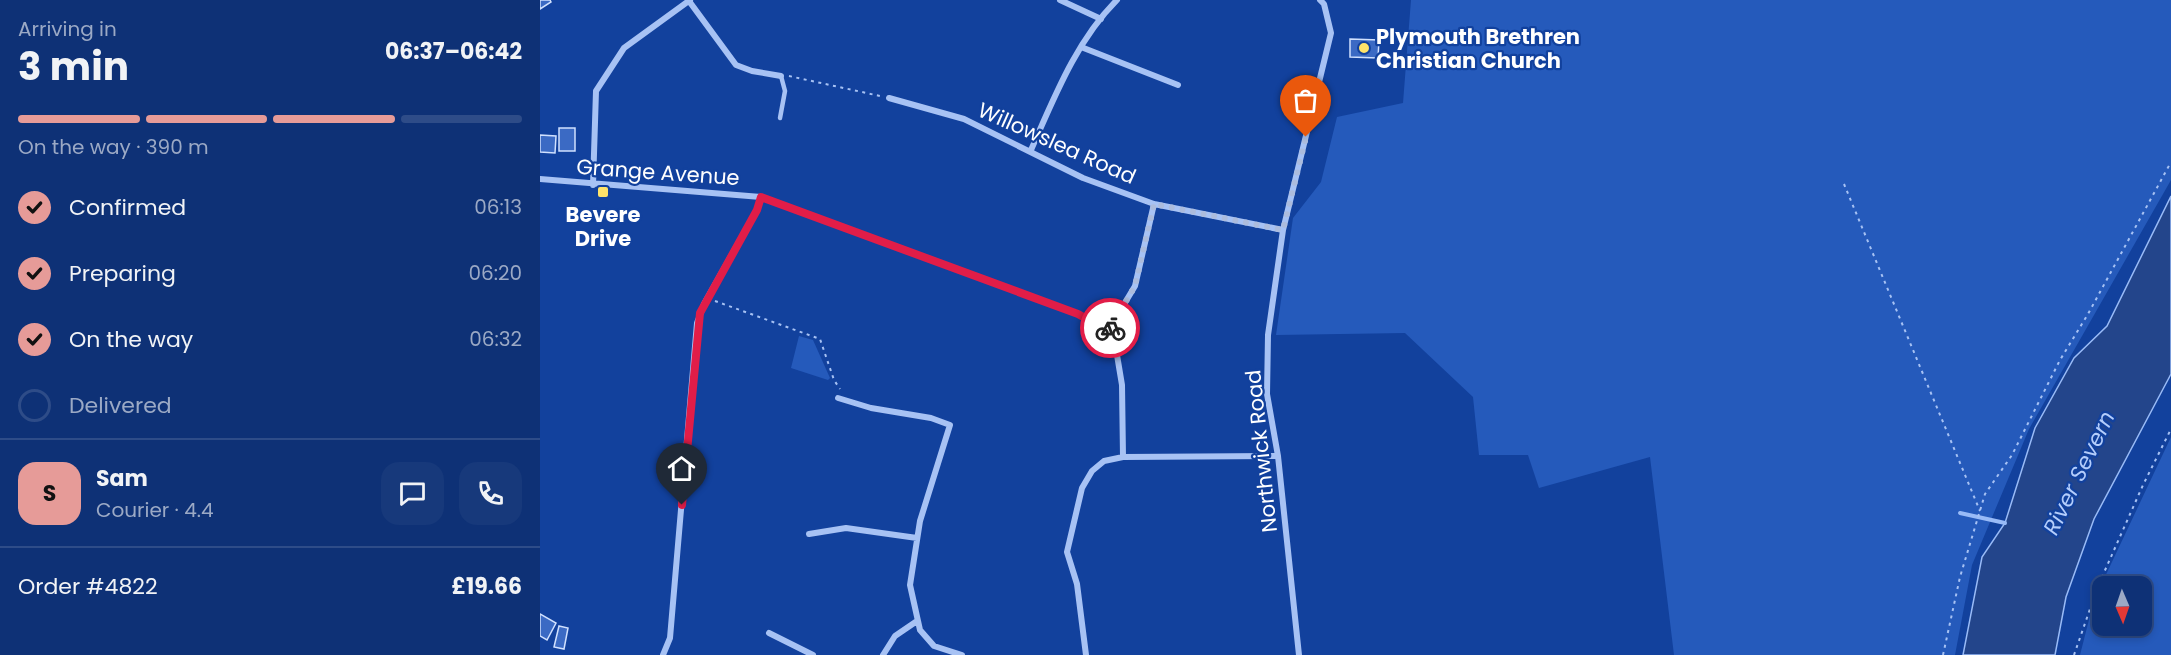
<!DOCTYPE html>
<html lang="en">
<head>
<meta charset="utf-8">
<style>
  :root { --surface:#0e3176; --page:#17397b; --text:#f1f3f6; --muted:#9ba9c5; --line:#2e4c88; --accent:#e69b98 }
  body { margin:0; font-family:Poppins,sans-serif; background:var(--page); color:var(--text); height:100vh; display:flex; flex-direction:column; font-size:22px; white-space:nowrap }
  * { box-sizing:border-box; margin:0 }
  p { font-size:20px; color:var(--muted) }
  .icon { flex:none; width:33px; height:33px; fill:none; stroke:currentColor; stroke-width:2; stroke-linecap:round; stroke-linejoin:round }
  .map { position:relative; flex:1; overflow:hidden }
  .drawer { display:flex; flex-direction:column; background:var(--surface); width:540px }
  .drawer>* { flex:none }
  .needle { width:39px; rotate:178deg }
  .fabs { position:absolute; left:1552px; top:576px; display:grid; gap:12px }
  .fabs a { display:grid; place-items:center; width:60px; height:60px; border-radius:12px; background:var(--surface); box-shadow:0 3px 9px #0003,0 0 0 2px var(--line); font-size:30px }
  .pin { position:absolute; display:grid; place-items:center; width:51px; height:51px; color:#fff; margin:-62px -26px; border-radius:50% 50% 50% 0; rotate:-45deg; box-shadow:0 0 6px #0007 }
  .pin .icon { rotate:45deg }
  .courier { position:absolute; display:grid; place-items:center; width:60px; height:60px; margin:-30px; border:4px solid #e11d48; border-radius:50%; background:#fff; color:#222; box-shadow:0 2px 8px #0007 }
  .summary em { font-style:normal; font-weight:700 }
  .summary div { display:flex; flex-direction:column-reverse }
  .summary { display:flex; align-items:center; justify-content:space-between; height:102px; padding:0 18px }
  h1 { font-size:39px; font-weight:700; line-height:45px }
  .bar { display:grid; grid-template-columns:repeat(4,1fr); gap:9px 6px; align-content:center; height:72px; padding:0 18px }
  .bar i { height:8px; border-radius:4px; background:var(--line) }
  .bar .on { background:var(--accent) }
  .bar p { grid-column:span 4 }
  .line { display:flex; align-items:center; gap:15px; padding:0 18px; border-top:2px solid var(--line) }
  .line div { flex:1 }
  .round { display:grid; place-items:center; flex:none; width:63px; height:63px; border-radius:18px; background:var(--page) }
  ol { padding:0 18px; list-style:none }
  li { display:flex; align-items:center; gap:18px; height:66px }
  li p { margin-inline-start:auto }
  li .icon { padding:6px; border-radius:50%; background:var(--accent); color:#111; stroke-width:4 }
  li:last-child { color:var(--muted) }
  li i { width:33px; height:33px; border:3px solid var(--line); border-radius:50% }
  main { display:flex; flex:1; min-height:0 }
  .map>svg:first-child { display:block }
  .green { fill:#255abb; fill-rule:evenodd }
  .water { fill:#23458b; stroke:#99bbf7; stroke-width:1.5 }
  .lines { fill:none; stroke-linecap:round; stroke-linejoin:round }
  .stream { stroke:#99bbf7; stroke-width:4 }
  .building { fill:#3b6ac4; stroke:#d0e0fe; stroke-width:1.5 }
  .path { stroke:#a7c2f4; stroke-width:2; stroke-dasharray:3 4.5; stroke-linecap:butt }
  .lane { stroke:#a7c2f4; stroke-width:4.5 }
  .street { stroke:#a7c2f4; stroke-width:6 }
  .done { stroke:#acbcdd; stroke-width:6; stroke-dasharray:0 10.8 }
  .route { stroke:#e11d48; stroke-width:8 }
  .poi-dot { fill:#ffe36a; stroke:#12419d; stroke-width:2 }
  .labels { text-anchor:middle; dominant-baseline:central; stroke-width:4.5; stroke-linejoin:round; paint-order:stroke }
  .poi-label { font-size:21px; font-weight:bold; fill:#fff; stroke:#12419d; text-anchor:start }
  .street-label { font-size:21px; fill:#fff; stroke:#12419d }
  .water-label { font-size:22px; font-style:italic; fill:#b4cdfb; stroke:#12419d }
</style>
</head>
<body>
<main>
<section class="drawer">
<div class="summary"><div><h1>3 min</h1><p>Arriving in</p></div><em>06:37–06:42</em></div>
<div class="bar"><i class="on"></i><i class="on"></i><i class="on"></i><i></i><p>On the way · 390 m</p></div>
<ol>
<li><svg class="icon" aria-label="check" viewBox="0 0 24 24"><path d="M5 12l5 5 9-10"/></svg>Confirmed<p>06:13</p></li>
<li><svg class="icon" aria-label="check" viewBox="0 0 24 24"><path d="M5 12l5 5 9-10"/></svg>Preparing<p>06:20</p></li>
<li><svg class="icon" aria-label="check" viewBox="0 0 24 24"><path d="M5 12l5 5 9-10"/></svg>On the way<p>06:32</p></li>
<li><i></i>Delivered</li>
</ol>
<div class="line" style="height:108px"><b class="round" style="background:var(--accent);color:#111">S</b><div><b>Sam</b><p>Courier · 4.4</p></div><a class="round"><svg class="icon" aria-label="chat" viewBox="0 0 24 24"><path d="M4 5h16v11H9l-5 4z"/></svg></a><a class="round"><svg class="icon" aria-label="phone" viewBox="0 0 24 24"><path d="M5 4h4l2 5-3 2q2 4 5 5l2-3 5 2v4C11 20 4 13 5 4z"/></svg></a></div>
<div class="line" style="height:78px"><div>Order #4822</div><b>£19.66</b></div>
</section>
<div class="map">
<svg width="1631" height="655" viewBox="0 0 1631 655">
  <rect width="100%" height="100%" fill="#12419d"/>
  <path class="green" d="M 871,0 L 1631,0 L 1631,180 L 1489,429 L 1432,565 L 1415,655 L 1134,655 L 1110,457 L 999,488 L 988,455 L 939,455 L 933,397 L 865,333 L 736,335 L 753,218 L 781,182 L 797,117 L 863,103 Z
    M 259,336 L 273,340 L 290,378 L 288,380 L 251,368 Z
    M 1631,437 L 1631,655 L 1540,655 L 1554,600 ZM 1563,586 L 1602,586 L 1602,626 L 1563,626 Z"/>
  <path class="water" d="M 1631,196 L 1631,374 L 1554,519 L 1526,597 L 1515,655 L 1423,655 L 1442,557 L 1465,523 L 1495,428 L 1534,358 L 1567,326 Z"/>
  <g class="lines">
    <path class="stream" d="M 1420,513 L 1465,523"/>
  </g>
  <path class="building" d="M 0,0 L 10,0 L 11,2 L 0,9 Z
    M 810,39 L 839,40 L 838,58 L 810,57 Z
    M 19,128 L 35,128 L 35,151 L 19,151 Z
    M 0,135 L 16,136 L 15,153 L 0,152 Z
    M 0,614 L 16,623 L 7,640 L 0,636 Z
    M 19,626 L 28,628 L 24,649 L 14,647 Z"/>
  <g class="lines">
    <path class="path" d="M 249,76 L 340,96
      M 1304,184 L 1440,511
      M 175,301 L 280,339 L 294,380 L 300,389
      M 1403,655 L 1420,577 L 1445,494 L 1472,455 L 1520,360 L 1548,314 L 1631,162
      M 1534,655 L 1558,586 L 1603,485 L 1631,429"/>
    <path class="lane" d="M 240,118 L 245,91 L 241,76"/>
    <path class="street" d="M 520,0 L 561,19
      M 149,1 L 196,65 L 212,71 L 241,76
      M 541,47 L 638,85
      M 349,98 L 424,119 L 543,178 L 614,204 L 743,230
      M 491,150 C 514,98 536,41 577,0
      M 0,179 L 221,197 L 538,314 L 568,331 L 574,337 L 582,385 L 583,457
      M 53,185 L 56,91 L 84,48 L 150,0
      M 568,331 L 595,286 L 614,204
      M 298,398 L 331,408 L 391,418 L 410,425 L 380,521 L 370,585 L 380,630 L 394,646 L 422,655
      M 269,534 L 306,528 L 377,538
      M 229,633 L 273,655
      M 123,655 L 130,638 L 157,323 L 164,304 L 217,210 L 221,197
      M 343,655 L 355,636 L 377,621
      M 546,655 L 537,584 L 527,552 L 542,488 L 552,471 L 564,461 L 583,457 L 738,456
      M 759,655 L 738,456 L 727,394 L 728,335 L 743,230 L 791,33 L 784,4 L 780,0"/>
  </g>
  <g class="lines">
    <path class="done" d="M 570,328 L 595,286 L 614,204 L 743,230 L 766,137"/>
    <path class="route" d="M 142,505 L 160,313 L 217,210 L 221,197 L 538,314 L 568,331 L 570,328"/>
  </g>
  <g class="poi-dot">
    <circle cx="824" cy="48" r="6"/>
    <rect x="57" y="186" width="12" height="12" rx="3"/>
  </g>
  <g class="labels">
    <g class="poi-label">
      <text x="836" y="36">Plymouth Brethren<tspan x="836" dy="24">Christian Church</tspan></text>
      <text x="63" y="214" text-anchor="middle">Bevere<tspan x="63" dy="24">Drive</tspan></text>
    </g>
    <g class="street-label">
      <text transform="translate(517 143) rotate(24)">Willowslea Road</text>
      <text transform="translate(118 172) rotate(4)">Grange Avenue</text>
      <text transform="translate(721 451) rotate(-96)">Northwick Road</text>
    </g>
    <g class="water-label">
      <text transform="translate(1539 473) rotate(-64)">River Severn</text>
    </g>
  </g>
</svg>
<div class="fabs">
<a><svg class="needle" viewBox="-14 -14 28 28"><path d="M0-13l5 13h-10z" fill="#e53935"/><path d="M0 13l5-13h-10z" fill="#9ba9c5"/></svg></a>
</div>
<div class="pin" style="left:766px;top:137px;background:#ea580c"><svg class="icon" aria-label="bag" viewBox="0 0 24 24"><path d="M5 8h14l-1 12H6zM9 8a3 3 0 0 1 6 0"/></svg></div>
<div class="pin" style="left:142px;top:505px;background:#1f2937"><svg class="icon" aria-label="home" viewBox="0 0 24 24"><path d="M3 11l9-7 9 7M6 9v11h12V9"/></svg></div>
<div class="courier" style="left:570px;top:328px"><svg class="icon" aria-label="bike" viewBox="0 0 24 24"><circle cx="6" cy="16" r="4"/><circle cx="18" cy="16" r="4"/><path d="M6 16l4-8h5l3 8M10 8l3 8H6M13 5h3"/></svg></div>
</div>
</main>
</body>
</html>
